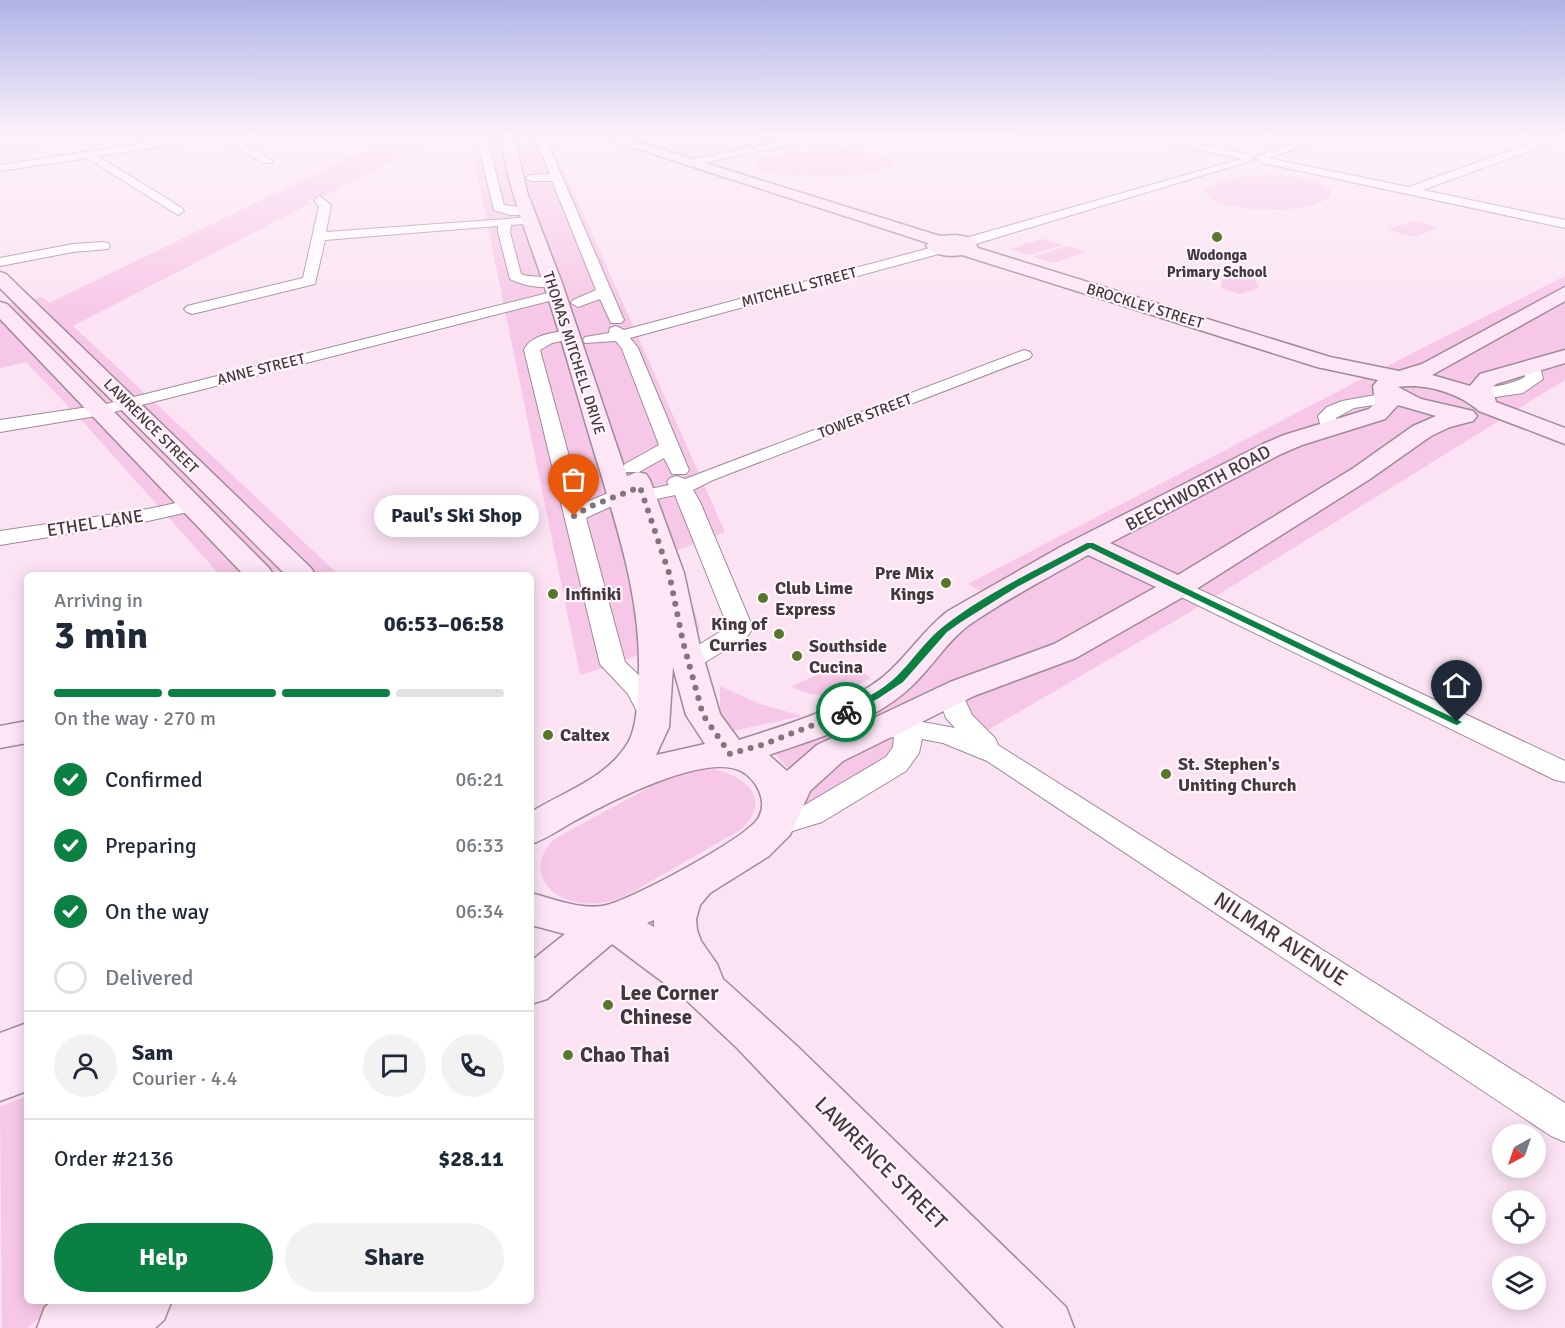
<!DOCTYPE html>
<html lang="en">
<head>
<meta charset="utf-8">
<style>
  :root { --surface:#fff; --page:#f2f2f3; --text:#1f2937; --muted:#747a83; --line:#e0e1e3; --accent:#0b8043 }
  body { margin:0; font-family:Signika,sans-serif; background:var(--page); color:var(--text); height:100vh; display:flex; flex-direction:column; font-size:22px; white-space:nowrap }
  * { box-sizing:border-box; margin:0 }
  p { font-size:20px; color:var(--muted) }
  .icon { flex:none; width:33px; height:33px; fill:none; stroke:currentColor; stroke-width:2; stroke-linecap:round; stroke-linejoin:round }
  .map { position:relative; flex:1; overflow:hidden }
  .sheet { position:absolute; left:24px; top:572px; width:510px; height:732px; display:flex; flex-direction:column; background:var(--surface); border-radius:9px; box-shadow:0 3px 15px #0003 }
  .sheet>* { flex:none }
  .needle { width:39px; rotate:220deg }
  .fabs { position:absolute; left:1492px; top:1124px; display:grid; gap:12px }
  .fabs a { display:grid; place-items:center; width:54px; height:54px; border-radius:50%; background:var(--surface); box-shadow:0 3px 15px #0003; font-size:30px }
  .pin { position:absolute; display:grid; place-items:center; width:51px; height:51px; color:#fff; margin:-62px -26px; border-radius:50% 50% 50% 0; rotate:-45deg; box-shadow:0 0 6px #0007 }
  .pin .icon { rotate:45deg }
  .courier { position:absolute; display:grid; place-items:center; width:60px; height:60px; margin:-30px; border:4px solid #0b8043; border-radius:50%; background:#fff; color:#222; box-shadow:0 2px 8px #0007 }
  .bubble { position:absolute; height:42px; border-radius:21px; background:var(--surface); box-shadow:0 3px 15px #0003; font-size:20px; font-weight:700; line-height:42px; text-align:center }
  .headline em { font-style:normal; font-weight:700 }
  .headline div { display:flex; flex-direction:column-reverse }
  .headline { display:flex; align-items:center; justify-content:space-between; height:102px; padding:0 30px }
  h1 { font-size:39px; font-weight:700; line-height:45px }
  .bar { display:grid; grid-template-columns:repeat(4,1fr); gap:9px 6px; align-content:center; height:72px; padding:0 30px }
  .bar i { height:8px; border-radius:4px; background:var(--line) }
  .bar .on { background:var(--accent) }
  .bar p { grid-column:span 4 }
  .line { display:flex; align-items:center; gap:15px; padding:0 30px; border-top:2px solid var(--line) }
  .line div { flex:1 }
  .round { display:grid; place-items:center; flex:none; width:63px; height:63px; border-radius:32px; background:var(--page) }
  ol { padding:0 30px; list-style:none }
  li { display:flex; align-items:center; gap:18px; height:66px }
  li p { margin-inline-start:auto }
  li .icon { padding:6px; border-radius:50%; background:var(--accent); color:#fff; stroke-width:4 }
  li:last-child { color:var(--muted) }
  li i { width:33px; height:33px; border:3px solid var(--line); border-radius:50% }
  .button { display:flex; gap:12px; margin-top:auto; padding:12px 30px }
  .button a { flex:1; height:69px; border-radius:36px; background:var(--accent); color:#fff; font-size:24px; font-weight:700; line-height:69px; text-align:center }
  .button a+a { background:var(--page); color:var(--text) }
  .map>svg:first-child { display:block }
  .green { fill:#f7c7e7 }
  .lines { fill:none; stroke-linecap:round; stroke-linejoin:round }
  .street-casing { stroke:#a08a98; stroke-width:2 }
  .secondary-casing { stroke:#a08a98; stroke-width:3 }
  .street { fill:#fff; fill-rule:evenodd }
  .secondary { fill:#fde6f6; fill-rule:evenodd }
  .route { fill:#0b8043 }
  .done { stroke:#83747d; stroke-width:6; stroke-dasharray:0 10.8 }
  .poi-dot { fill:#57772d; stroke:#fff5fb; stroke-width:2 }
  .labels { text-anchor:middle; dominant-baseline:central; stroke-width:4.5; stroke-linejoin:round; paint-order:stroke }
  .far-poi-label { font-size:15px; font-weight:bold; fill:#42383e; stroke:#fff5fb }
  .far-street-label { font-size:15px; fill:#42383e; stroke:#fff5fb }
  .street-label { font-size:18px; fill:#42383e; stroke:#fff5fb }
  .poi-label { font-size:18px; font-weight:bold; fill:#42383e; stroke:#fff5fb; text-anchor:start }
  .near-street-label { font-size:21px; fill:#42383e; stroke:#fff5fb }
  .near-poi-label { font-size:21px; font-weight:bold; fill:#42383e; stroke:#fff5fb; text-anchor:start }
</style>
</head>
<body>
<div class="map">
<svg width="1565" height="1328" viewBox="0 0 1565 1328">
  <rect width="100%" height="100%" fill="#fbe3f3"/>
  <path class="green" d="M 0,135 L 46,135 L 51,137 L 32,149 L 0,147 Z
    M 396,135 L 442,135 L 324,196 L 308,199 L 307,202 L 311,203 L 73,326 L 338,574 L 219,574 L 84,423 L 26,362 L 0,368 L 0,305 L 42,297 L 49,303 Z
    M 469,135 L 548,135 L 725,532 L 675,551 L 700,629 L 611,666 L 580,675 Z
    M 613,135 L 808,135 L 693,160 Z
    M 844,149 L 888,155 L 896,164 C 874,180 790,178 763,171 L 754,161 L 785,152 Z
    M 1263,175 C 1286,175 1312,177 1331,190 L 1330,197 C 1321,203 1310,207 1300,208 C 1281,211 1209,212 1205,190 C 1220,178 1245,176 1263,175 Z
    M 1412,221 L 1439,227 L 1415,237 L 1388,230 Z
    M 1043,239 L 1063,245 L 1029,255 L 1009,249 Z
    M 1067,246 L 1087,252 L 1054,263 L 1033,257 Z
    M 1237,272 L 1254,277 L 1259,288 L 1240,294 L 1221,288 L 1223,278 Z
    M 1565,276 L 1565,380 L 1190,612 L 988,730 L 939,689 L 791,771 L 770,749 L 948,640 L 1000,601 L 968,584 L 1352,384 Z
    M 845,661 L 871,678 C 836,697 830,702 791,687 Z
    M 720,686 L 760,704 L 802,716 L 733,731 L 720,713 Z
    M 895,735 L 897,740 L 891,753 L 804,805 C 817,766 862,751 895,735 Z
    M 707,768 C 742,773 776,798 740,830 L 631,893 C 613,902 596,906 576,902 C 542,896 527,862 556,838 L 670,776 L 692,769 Z
    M 27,1096 L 27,1300 L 60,1301 L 27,1328 L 2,1328 L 0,1107 Z"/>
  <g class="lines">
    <g class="street-casing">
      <path id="street" d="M 196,135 L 230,135 L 273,161 L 272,163 L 264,163 L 220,138 L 98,156 L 182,208 L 184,211 L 178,215 L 87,158 L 0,171 L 0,165 Z
        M 325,135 L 336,135 L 340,141 L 331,143 Z
        M 476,135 L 486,135 L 504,205 L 531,209 L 531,215 L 510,215 L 494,210 Z
        M 534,135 L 544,135 L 624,320 L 621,323 L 611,323 L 600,299 L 578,307 L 571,303 L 573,300 L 596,290 L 552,181 L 531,181 L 525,178 L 531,175 L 550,174 Z
        M 812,135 L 834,135 L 689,166 L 684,163 L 689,160 Z
        M 1138,135 L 1159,135 L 1247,154 L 1254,160 L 972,245 L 967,246 L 960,242 L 962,239 L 1241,159 Z
        M 1321,135 L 1338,135 L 1268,158 L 1409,187 L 1552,135 L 1565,135 L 1565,138 L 1423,190 L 1565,220 L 1565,228 L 1263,163 L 1254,157 Z
        M 320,196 L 331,205 L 326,232 L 533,217 L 535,220 L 533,223 L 511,225 L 510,232 L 521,274 C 533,279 550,274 559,282 C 548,292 522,285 510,279 L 498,232 L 498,226 L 325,240 L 315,284 L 192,314 L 187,312 L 184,309 L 187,306 L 303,278 L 319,206 L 314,200 Z
        M 103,242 L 108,243 L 110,246 L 108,249 L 73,252 L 0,266 L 0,258 L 73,244 Z
        M 941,245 L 948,249 L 946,252 L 630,338 L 638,348 L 689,470 L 686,474 L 672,474 L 664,458 L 639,472 L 625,472 L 622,468 L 625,464 L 659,445 L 622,349 L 616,341 L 585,343 L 583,340 L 585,337 L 609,333 L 610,328 L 616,326 L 624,330 Z
        M 556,291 L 561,292 L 563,295 L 561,298 L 102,415 L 0,432 L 0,420 L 102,405 Z
        M 569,330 L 575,332 L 577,335 L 575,338 L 552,343 L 540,350 L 582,504 L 613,491 L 620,489 L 627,491 L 630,495 L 627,499 L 586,518 L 625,662 L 649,685 L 667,717 L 663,723 L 653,725 L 643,723 L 628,694 L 600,664 L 524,350 C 531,334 554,333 569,330 Z
        M 1024,350 L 1030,352 L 1032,355 L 1030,358 L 713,480 L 693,490 L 700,502 L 753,628 L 747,637 L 697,667 L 688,670 L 679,667 L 675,662 L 679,657 L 728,627 L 675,495 L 643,502 L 636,500 L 633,496 L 636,492 L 669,485 L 667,482 L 670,478 L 677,476 L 685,479 Z
        M 1532,362 L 1540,367 L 1543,379 L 1523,393 L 1482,399 L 1476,398 L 1473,394 L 1476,390 C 1493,386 1509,386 1525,377 L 1524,367 Z
        M 1387,393 L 1393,394 L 1396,398 L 1393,402 L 1354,408 L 1336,418 L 1338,428 L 1336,432 L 1322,432 L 1318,416 L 1327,407 L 1342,401 Z
        M 190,500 L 197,502 L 200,506 L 197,510 L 148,521 L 0,545 L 0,531 L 148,509 Z
        M 1179,580 L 1565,761 L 1565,782 L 1555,780 L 1171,592 L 1167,587 L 1171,582 Z
        M 951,687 L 960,689 L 972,715 L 995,738 L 998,745 L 1565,1103 L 1565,1142 L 1551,1136 L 987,761 L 943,743 L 922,739 L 919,753 L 906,771 L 822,822 L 776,836 L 765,832 L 761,825 L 765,818 L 778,812 L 803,806 L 886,757 L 893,747 L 894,737 L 876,739 L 866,736 L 862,730 L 866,724 L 890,720 L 888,717 L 892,711 L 902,709 L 912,711 L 917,721 L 955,728 L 946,718 L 938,695 L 942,689 Z"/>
    </g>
    <g class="secondary-casing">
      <path id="secondary" d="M 501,135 L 514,135 L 527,192 L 562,283 L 627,476 L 637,472 L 646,474 L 650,480 L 684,573 L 699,642 L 720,714 L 739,740 C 788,724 842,709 883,677 C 907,657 923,630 948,611 L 1064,545 L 1263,444 L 1284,435 L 1369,409 L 1375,403 L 1373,386 L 1378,380 L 1317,367 L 962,255 C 950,257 935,256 926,246 L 928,243 L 595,135 L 616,135 L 940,236 L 956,235 L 973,238 L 978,248 L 1330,357 L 1399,371 L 1422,364 L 1565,287 L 1565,301 L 1432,375 L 1470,386 L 1480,374 L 1565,350 L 1565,363 L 1496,384 L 1492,388 L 1496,402 L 1565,428 L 1565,444 L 1479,411 C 1459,393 1425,383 1398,387 L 1421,399 L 1473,411 L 1477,416 L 1473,421 L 1450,427 L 1431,436 L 1370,479 L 1190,593 L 1076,658 L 974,696 L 843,761 L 810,791 L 790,835 L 769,856 L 710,893 L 700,905 L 696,919 L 697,930 L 701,941 L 717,964 L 723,979 L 797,1046 L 1066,1307 L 1074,1328 L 1004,1328 L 737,1048 L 684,998 L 612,944 L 547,999 L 531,1004 L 531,961 L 565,934 L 531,925 L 531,893 C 554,899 583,911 607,905 C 632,899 748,838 759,817 C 768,800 756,779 741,771 C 704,752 605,804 571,823 C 557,831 546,839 531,844 L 531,812 C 565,791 608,778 629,741 C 636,727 637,708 638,692 C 645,607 617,528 593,448 C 576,392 561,335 542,279 C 526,231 507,186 501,135 ZM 1398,405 L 1436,416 L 1413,426 L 1352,469 L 1178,575 L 1110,543 L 1281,454 L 1302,445 L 1385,419 ZM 1088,555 L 1156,587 L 1054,644 L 950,682 L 817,745 L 787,771 L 769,755 C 818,738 875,722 913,685 C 933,666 947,641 969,625 C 1007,599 1049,577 1088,555 ZM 673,667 L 686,715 L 705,744 L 656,755 L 669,727 ZM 654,920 L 654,927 L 647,923 Z
        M 0,272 L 6,274 L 311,568 L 315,574 L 285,574 L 0,288 Z
        M 0,302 L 7,304 L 269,568 L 273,574 L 243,574 L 0,319 Z
        M 27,721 L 27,743 L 0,748 L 0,726 Z
        M 27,1023 L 27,1091 L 0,1101 L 0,1033 Z
        M 54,1300 L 172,1300 L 164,1320 L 155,1328 L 37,1328 L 45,1307 Z"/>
    </g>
    <use href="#street" class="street"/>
    <use href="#secondary" class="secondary"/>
  </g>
  <linearGradient id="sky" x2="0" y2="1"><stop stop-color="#afb4e6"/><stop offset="0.42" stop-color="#fdf2fa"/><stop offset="1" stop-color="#fdf2fa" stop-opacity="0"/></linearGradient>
  <rect width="1565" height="321" fill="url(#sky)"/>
  <path class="route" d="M 1087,543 L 1093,543 L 1462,722 L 1457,725 L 1454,724 L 1090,548 L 1017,587 L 961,622 L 947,632 L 903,682 L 879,698 L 850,714 L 843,714 L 843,710 C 861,700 882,691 897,676 C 913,660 926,640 944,626 C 987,592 1039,569 1087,543 Z"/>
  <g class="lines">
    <path class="done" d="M 574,516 L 589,507 L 640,487 L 669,573 L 683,642 L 703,715 L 730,754 L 765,744 L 846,712"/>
  </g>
  <g class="poi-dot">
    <circle cx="1217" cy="237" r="6"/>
    <circle cx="946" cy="583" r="6"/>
    <circle cx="553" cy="594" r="6"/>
    <circle cx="763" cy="598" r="6"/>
    <circle cx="779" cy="634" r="6"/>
    <circle cx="797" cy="656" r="6"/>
    <circle cx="548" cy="735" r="6"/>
    <circle cx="1166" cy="774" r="6"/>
    <circle cx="608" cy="1005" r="6"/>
    <circle cx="568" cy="1055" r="6"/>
  </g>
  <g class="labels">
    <g class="far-poi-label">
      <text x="1217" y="255">Wodonga<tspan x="1217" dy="17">Primary School</tspan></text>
    </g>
    <g class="far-street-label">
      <text transform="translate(799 287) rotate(-15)">MITCHELL STREET</text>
      <text transform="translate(1145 306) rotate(17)">BROCKLEY STREET</text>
      <text transform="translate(574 353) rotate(72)">THOMAS MITCHELL DRIVE</text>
      <text transform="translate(261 369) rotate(-14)">ANNE STREET</text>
      <text transform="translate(865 416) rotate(-21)">TOWER STREET</text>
      <text transform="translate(151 426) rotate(45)">LAWRENCE STREET</text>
    </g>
    <g class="street-label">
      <text transform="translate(1198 488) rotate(-28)">BEECHWORTH ROAD</text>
      <text transform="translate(95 523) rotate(-9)">ETHEL LANE</text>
    </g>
    <g class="poi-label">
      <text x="934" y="573" text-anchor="end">Pre Mix<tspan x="934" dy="21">Kings</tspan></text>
      <text x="775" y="588">Club Lime<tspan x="775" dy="21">Express</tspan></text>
      <text x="565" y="594">Infiniki</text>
      <text x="767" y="624" text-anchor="end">King of<tspan x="767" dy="21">Curries</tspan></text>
      <text x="809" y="646">Southside<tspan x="809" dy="21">Cucina</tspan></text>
      <text x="560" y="735">Caltex</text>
      <text x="1178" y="764">St. Stephen's<tspan x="1178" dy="21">Uniting Church</tspan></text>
    </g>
    <g class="near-street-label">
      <text transform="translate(1281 939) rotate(33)">NILMAR AVENUE</text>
      <text transform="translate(881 1163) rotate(45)">LAWRENCE STREET</text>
    </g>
    <g class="near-poi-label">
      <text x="620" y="993">Lee Corner<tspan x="620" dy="24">Chinese</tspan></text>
      <text x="580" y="1055">Chao Thai</text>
    </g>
  </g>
</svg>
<div class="fabs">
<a><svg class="needle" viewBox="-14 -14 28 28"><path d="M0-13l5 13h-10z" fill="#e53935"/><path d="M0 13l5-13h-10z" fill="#747a83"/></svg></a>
<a><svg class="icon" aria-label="locate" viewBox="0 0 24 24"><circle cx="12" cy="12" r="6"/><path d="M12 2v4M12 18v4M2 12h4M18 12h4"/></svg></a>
<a><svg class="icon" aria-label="layers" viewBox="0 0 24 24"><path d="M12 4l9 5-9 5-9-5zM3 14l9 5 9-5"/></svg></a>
</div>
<div class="pin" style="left:574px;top:516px;background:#ea580c"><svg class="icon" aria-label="bag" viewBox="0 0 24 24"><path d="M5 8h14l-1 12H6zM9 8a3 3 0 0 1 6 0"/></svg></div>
<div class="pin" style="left:1457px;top:722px;background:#1f2937"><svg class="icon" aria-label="home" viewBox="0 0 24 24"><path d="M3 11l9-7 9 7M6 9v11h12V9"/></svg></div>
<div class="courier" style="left:846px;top:712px"><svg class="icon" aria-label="bike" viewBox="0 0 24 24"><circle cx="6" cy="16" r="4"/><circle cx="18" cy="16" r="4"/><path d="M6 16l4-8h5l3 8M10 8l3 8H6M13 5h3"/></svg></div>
<div class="bubble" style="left:374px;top:495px;width:165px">Paul's Ski Shop</div>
<section class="sheet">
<div class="headline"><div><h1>3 min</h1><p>Arriving in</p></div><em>06:53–06:58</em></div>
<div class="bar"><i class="on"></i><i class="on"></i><i class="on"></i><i></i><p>On the way · 270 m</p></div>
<ol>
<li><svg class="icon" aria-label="check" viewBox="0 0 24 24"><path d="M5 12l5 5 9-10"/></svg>Confirmed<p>06:21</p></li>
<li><svg class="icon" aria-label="check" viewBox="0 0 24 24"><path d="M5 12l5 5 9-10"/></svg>Preparing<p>06:33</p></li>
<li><svg class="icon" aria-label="check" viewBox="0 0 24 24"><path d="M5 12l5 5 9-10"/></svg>On the way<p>06:34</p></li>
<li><i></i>Delivered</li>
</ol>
<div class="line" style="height:108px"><a class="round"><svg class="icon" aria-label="person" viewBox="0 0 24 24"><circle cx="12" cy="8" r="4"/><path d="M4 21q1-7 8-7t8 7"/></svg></a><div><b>Sam</b><p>Courier · 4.4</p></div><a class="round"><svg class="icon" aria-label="chat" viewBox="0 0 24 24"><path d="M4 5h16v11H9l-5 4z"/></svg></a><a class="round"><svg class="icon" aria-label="phone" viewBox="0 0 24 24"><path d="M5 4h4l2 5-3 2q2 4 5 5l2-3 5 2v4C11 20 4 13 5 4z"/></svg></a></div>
<div class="line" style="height:78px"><div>Order #2136</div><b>$28.11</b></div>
<div class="button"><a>Help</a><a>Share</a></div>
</section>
</div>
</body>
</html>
